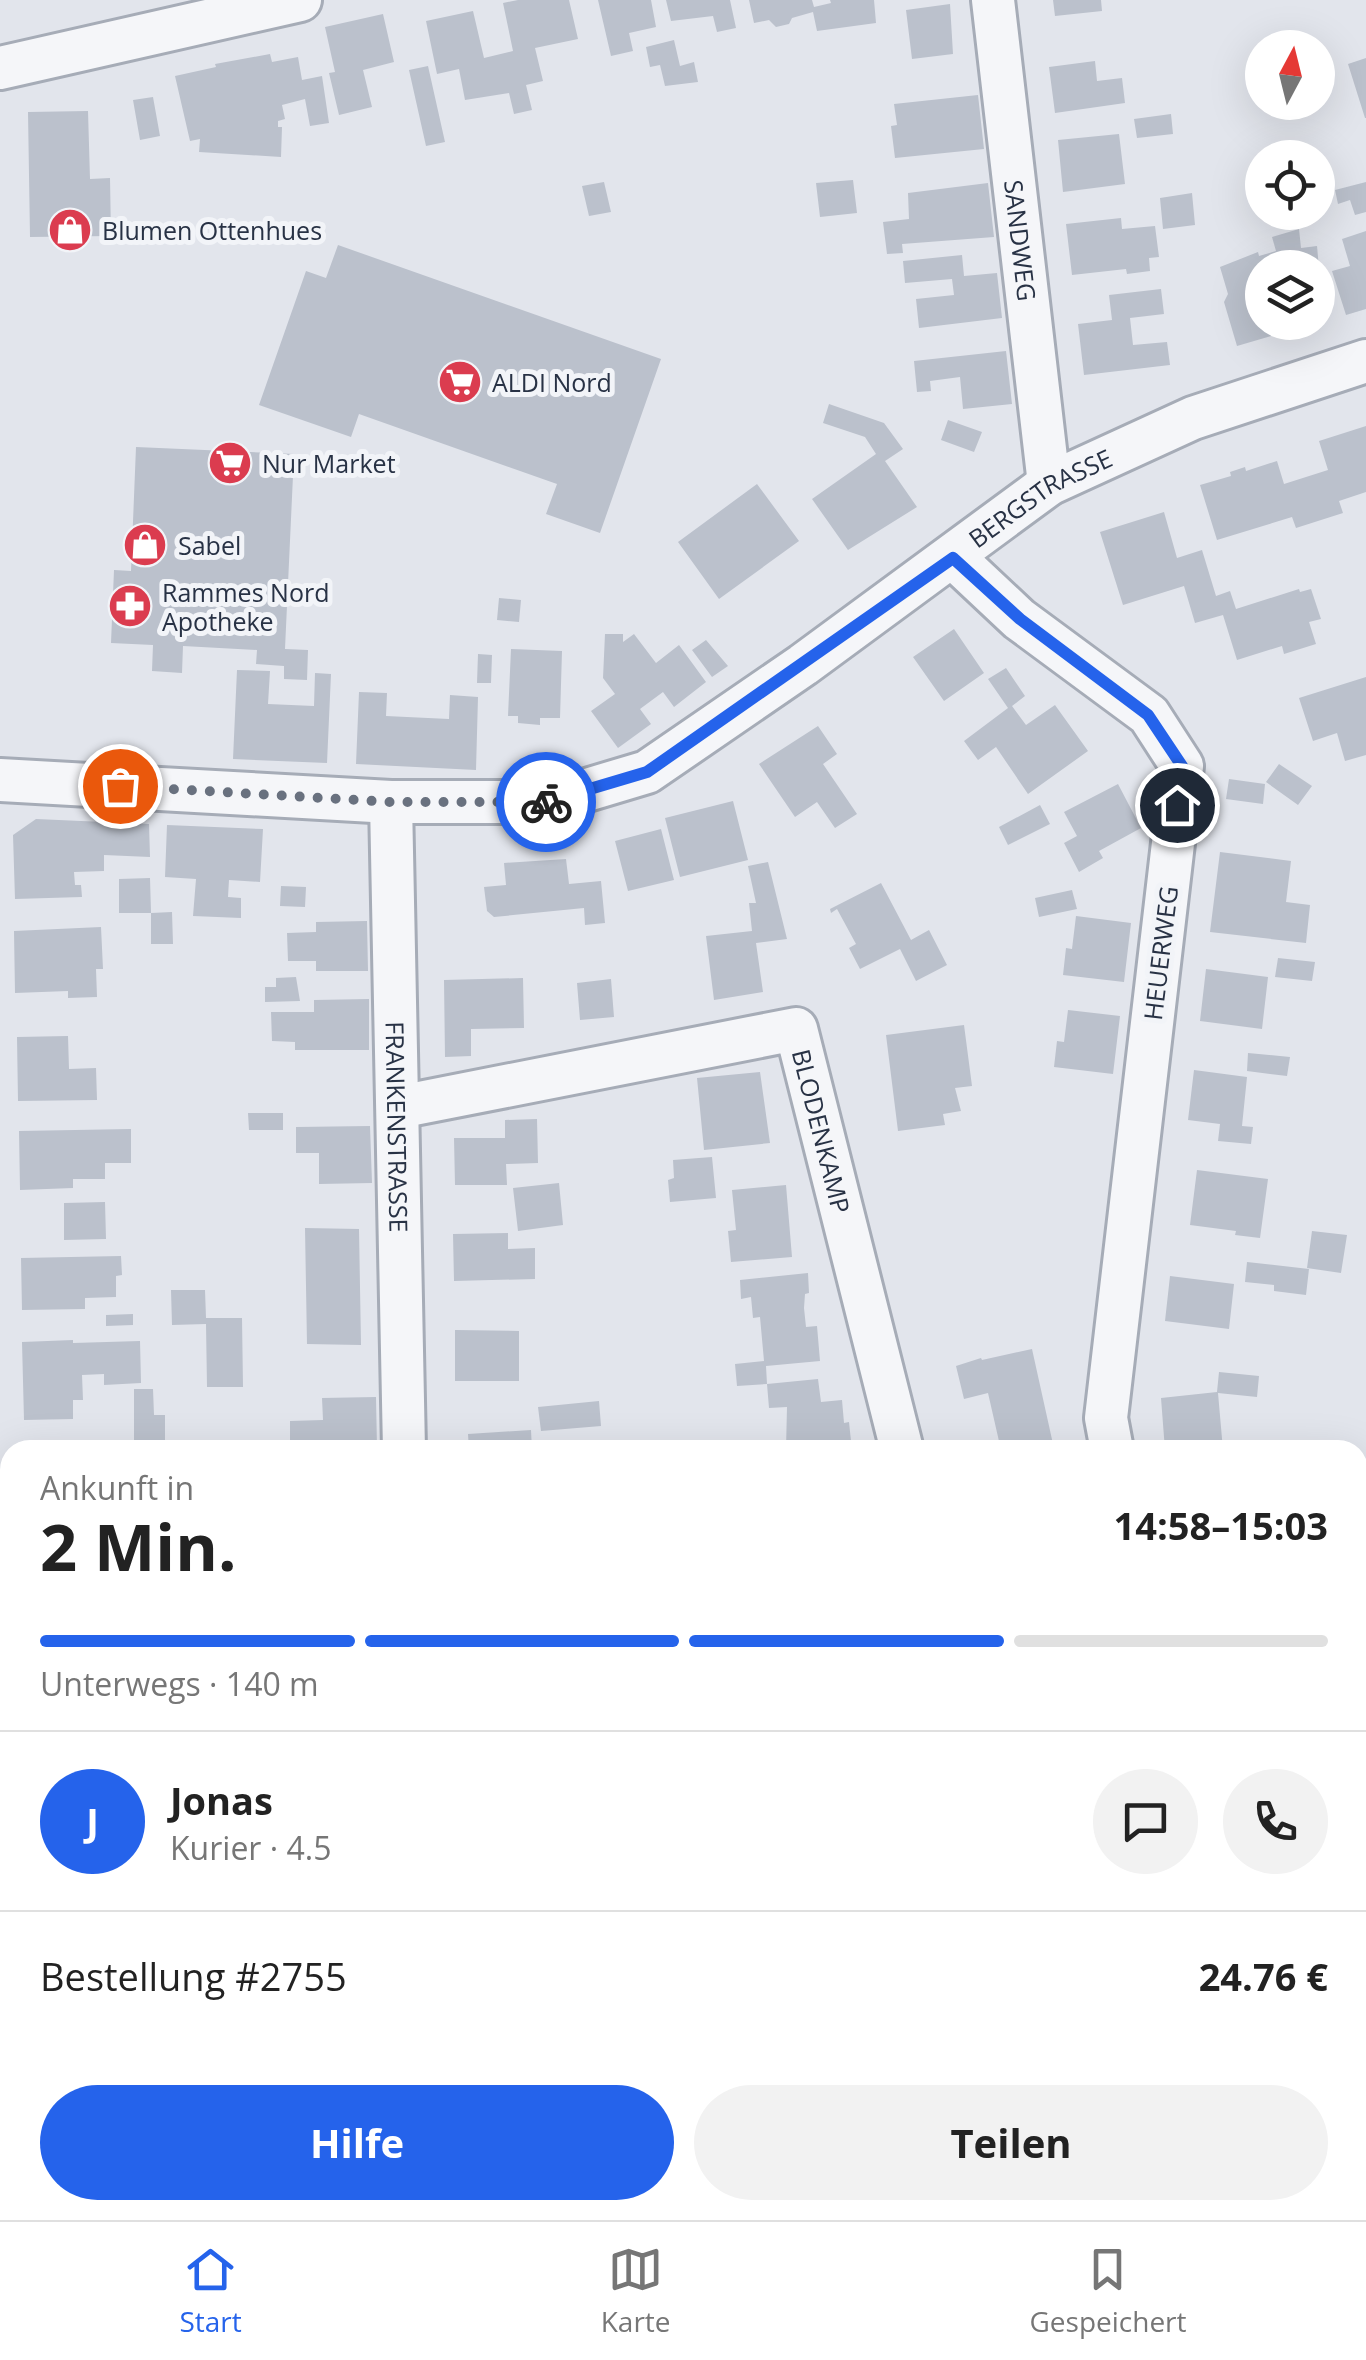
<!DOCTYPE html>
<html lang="de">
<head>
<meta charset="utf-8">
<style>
  :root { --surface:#fff; --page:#f2f2f2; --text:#222; --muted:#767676; --line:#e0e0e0; --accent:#2563eb }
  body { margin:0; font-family:"Open Sans",sans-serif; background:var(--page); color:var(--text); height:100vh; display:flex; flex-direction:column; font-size:38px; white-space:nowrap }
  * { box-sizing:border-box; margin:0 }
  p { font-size:32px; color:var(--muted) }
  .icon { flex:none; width:55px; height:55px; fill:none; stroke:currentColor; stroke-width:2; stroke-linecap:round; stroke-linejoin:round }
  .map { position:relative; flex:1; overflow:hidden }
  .panel { position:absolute; left:0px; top:1440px; width:1368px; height:780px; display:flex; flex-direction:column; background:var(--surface); border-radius:30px 30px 0 0; box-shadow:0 10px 40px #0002 }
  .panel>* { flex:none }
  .needle { width:65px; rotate:7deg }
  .fabs { position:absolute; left:1245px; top:30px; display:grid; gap:20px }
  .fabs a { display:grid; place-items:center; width:90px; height:90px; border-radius:50%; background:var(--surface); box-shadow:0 10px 40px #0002; font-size:50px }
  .pin { position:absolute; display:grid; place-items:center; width:85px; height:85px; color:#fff; margin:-42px; border:5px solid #fff; border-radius:50%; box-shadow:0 2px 10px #0007 }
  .courier { position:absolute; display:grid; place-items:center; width:100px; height:100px; margin:-50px; border:8px solid #2563eb; border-radius:50%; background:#fff; color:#222; box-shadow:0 2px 12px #0007 }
  .summary em { font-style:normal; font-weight:700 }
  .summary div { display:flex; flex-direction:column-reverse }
  .summary { display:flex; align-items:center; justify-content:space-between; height:170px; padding:0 40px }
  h1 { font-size:65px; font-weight:700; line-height:75px }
  .bar { display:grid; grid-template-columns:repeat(4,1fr); gap:15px 10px; align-content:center; height:120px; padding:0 40px }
  .bar i { height:12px; border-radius:8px; background:var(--line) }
  .bar .selected { background:var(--accent) }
  .bar p { grid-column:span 4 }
  .line { display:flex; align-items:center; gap:25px; padding:0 40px; border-top:2px solid var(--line) }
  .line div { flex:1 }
  .round { display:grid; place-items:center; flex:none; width:105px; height:105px; border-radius:52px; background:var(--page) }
  .cta { display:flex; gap:20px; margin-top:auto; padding:20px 40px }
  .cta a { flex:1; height:115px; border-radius:60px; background:var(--accent); color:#fff; font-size:40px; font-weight:700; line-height:115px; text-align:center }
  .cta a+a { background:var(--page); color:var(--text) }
  .tab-bar { display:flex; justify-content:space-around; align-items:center; height:140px; border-top:2px solid var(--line); background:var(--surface); font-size:28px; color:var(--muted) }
  .tab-bar a { display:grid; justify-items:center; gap:5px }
  .tab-bar .selected { color:var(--accent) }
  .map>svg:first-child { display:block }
  .building { fill:#bbc1cc }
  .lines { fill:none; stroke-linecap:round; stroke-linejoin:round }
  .minor-casing { stroke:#a6acb7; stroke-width:48 }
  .minor { stroke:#f5f6f9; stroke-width:42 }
  .done { stroke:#69717f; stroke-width:10; stroke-dasharray:0 18 }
  .route { stroke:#2563eb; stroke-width:12 }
  .labels { text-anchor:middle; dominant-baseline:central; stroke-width:10; stroke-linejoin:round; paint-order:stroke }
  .poi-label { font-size:25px; fill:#283245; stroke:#f2f4f8; text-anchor:start }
  .street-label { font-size:25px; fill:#283245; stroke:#f2f4f8 }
</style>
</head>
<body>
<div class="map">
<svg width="1366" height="2220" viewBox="0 0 1366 2220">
  <rect width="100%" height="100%" fill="#e2e5ec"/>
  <path class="building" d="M 518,0 L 569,0 L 578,39 L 535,48 L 543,81 L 526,85 L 532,110 L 514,114 L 509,93 L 465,100 L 459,69 L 437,74 L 426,21 L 473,11 L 484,58 L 513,51 L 503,3 Z
    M 598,0 L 651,0 L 656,27 L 629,33 L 633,51 L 611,56 Z
    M 666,0 L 730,0 L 736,28 L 717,32 L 713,16 L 671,21 Z
    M 749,0 L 812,0 L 814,7 L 831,3 L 830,0 L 874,0 L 876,23 L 817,31 L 813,12 L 792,18 L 789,24 L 776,27 L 769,20 L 754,23 Z
    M 1053,0 L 1101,0 L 1102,11 L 1055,16 Z
    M 950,4 L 953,54 L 912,59 L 906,10 Z
    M 383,14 L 394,62 L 363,70 L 372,107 L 339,115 L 329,73 L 335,72 L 325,27 Z
    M 674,40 L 680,66 L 694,62 L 698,82 L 665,86 L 660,65 L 650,67 L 646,47 Z
    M 270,54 L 272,62 L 298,57 L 302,80 L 322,76 L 329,123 L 310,126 L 305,99 L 282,105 L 285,119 L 278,121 L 278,127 L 282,127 L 281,157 L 199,152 L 200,139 L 190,141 L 175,76 L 216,67 L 215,64 Z
    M 1366,58 L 1366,118 L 1365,118 L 1348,64 Z
    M 1095,61 L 1097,81 L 1122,78 L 1125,103 L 1055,113 L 1049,67 Z
    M 428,66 L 445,142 L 426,146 L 409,70 Z
    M 978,95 L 984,149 L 895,158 L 891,126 L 897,125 L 894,104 Z
    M 153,97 L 160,136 L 140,140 L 133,100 Z
    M 88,111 L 90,179 L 110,178 L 111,236 L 30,237 L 28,112 Z
    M 1171,114 L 1173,134 L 1137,138 L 1134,119 Z
    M 1119,134 L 1125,184 L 1063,192 L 1058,140 Z
    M 853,180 L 857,213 L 820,217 L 816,183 Z
    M 604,182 L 611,212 L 589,216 L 582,186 Z
    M 1366,182 L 1366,212 L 1355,215 L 1350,200 L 1338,204 L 1335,190 Z
    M 988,183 L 994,237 L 902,244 L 903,253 L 887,254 L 883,222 L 909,219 L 908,193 Z
    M 1192,193 L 1195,225 L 1163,229 L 1160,198 Z
    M 1121,218 L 1122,229 L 1155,226 L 1159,257 L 1149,258 L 1150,271 L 1127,274 L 1126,269 L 1072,275 L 1066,224 Z
    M 1299,229 L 1301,248 L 1317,246 L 1319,268 L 1262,268 L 1262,322 L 1293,322 L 1295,329 L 1237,346 L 1224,302 L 1228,294 L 1220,267 L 1258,252 L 1259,256 L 1276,251 L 1272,237 Z
    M 1366,231 L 1366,309 L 1346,315 L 1332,271 L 1350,266 L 1342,239 Z
    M 338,245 L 661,359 L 600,533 L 546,514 L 557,484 L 359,414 L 351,437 L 259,405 L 306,271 L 326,278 Z
    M 962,255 L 964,276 L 997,273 L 1002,318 L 919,328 L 916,299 L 954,295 L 952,279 L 905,283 L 903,261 Z
    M 1161,289 L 1164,314 L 1130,318 L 1133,345 L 1167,342 L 1170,365 L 1084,375 L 1078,324 L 1112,320 L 1109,295 Z
    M 1006,351 L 1012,404 L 963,409 L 960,377 L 930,381 L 931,391 L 917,392 L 914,361 Z
    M 829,404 L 884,423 L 903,449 L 885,461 L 917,507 L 848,550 L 812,499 L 876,454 L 865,437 L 823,423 Z
    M 948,420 L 982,432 L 974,452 L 941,440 Z
    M 1366,426 L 1366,492 L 1339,501 L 1343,513 L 1296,528 L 1292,517 L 1217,540 L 1200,485 L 1231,476 L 1230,472 L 1245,467 L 1246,471 L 1277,461 L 1284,484 L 1328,470 L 1319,441 Z
    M 136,447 L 294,454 L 285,649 L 308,650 L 307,680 L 284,679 L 284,666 L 256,664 L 257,650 L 183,646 L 182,673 L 152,671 L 153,645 L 111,643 L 114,570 L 131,571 Z
    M 757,484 L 799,541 L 719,599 L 678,542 Z
    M 1164,512 L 1177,558 L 1202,550 L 1216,596 L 1230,591 L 1236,609 L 1299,589 L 1300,592 L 1311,589 L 1321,619 L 1309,622 L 1316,644 L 1284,654 L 1282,646 L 1237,660 L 1223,615 L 1195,623 L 1184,586 L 1123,605 L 1100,532 Z
    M 499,598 L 521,600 L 519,622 L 497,620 Z
    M 954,629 L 984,673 L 944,701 L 913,657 Z
    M 605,634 L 623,634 L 623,642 L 634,634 L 656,663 L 679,645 L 706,682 L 674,707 L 663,692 L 640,709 L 651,724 L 618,748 L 591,711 L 615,694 L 603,678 Z
    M 706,640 L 728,666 L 712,677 L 692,650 Z
    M 511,649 L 562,651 L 560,718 L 540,718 L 540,725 L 518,723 L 518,716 L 508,716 Z
    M 478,654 L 492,655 L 491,683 L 477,683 Z
    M 1006,668 L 1025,696 L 1012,706 L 1026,725 L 1055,705 L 1088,751 L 1028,794 L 996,747 L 978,760 L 964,741 L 1008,708 L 988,679 Z
    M 237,670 L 270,671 L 268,704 L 314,706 L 315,673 L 331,674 L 327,763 L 233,759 Z
    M 1366,677 L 1366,755 L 1345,761 L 1337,733 L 1313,741 L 1299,698 Z
    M 359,692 L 387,693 L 386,716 L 449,719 L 450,695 L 478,697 L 476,770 L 356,764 Z
    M 818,726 L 837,754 L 823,764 L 857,814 L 835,828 L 817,802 L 795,817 L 759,764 Z
    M 1279,764 L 1312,786 L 1298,805 L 1266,782 Z
    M 1229,779 L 1265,784 L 1263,804 L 1226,799 Z
    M 1118,784 L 1141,828 L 1099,851 L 1103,858 L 1079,872 L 1064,843 L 1077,836 L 1064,812 Z
    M 733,801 L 748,860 L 680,877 L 665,818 Z
    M 1040,805 L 1050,824 L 1008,845 L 999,827 Z
    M 36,819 L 149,824 L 150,857 L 104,855 L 104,871 L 74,872 L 75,885 L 81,885 L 82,897 L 15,899 L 13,835 Z
    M 167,825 L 263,829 L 260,882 L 229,880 L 228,897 L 241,898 L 241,918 L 193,916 L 196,879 L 165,877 Z
    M 661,829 L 674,880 L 628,891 L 615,841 Z
    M 1220,852 L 1291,861 L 1286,902 L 1310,905 L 1306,943 L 1210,932 Z
    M 566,859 L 569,884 L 601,881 L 605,923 L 585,925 L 584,908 L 494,917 L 487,911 L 484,887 L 506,885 L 504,863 Z
    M 768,862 L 787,939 L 756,943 L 763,992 L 714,1000 L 706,936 L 752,931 L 749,903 L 756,903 L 748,866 Z
    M 150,878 L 151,913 L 119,913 L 119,879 Z
    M 881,883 L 911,940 L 929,930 L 947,965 L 916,981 L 900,949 L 860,969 L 849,948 L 856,944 L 837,909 L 831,913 L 830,909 Z
    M 281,886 L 306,887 L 305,907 L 280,906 Z
    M 1072,890 L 1077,909 L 1039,917 L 1035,898 Z
    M 172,912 L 173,944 L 151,944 L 151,913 Z
    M 1076,916 L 1131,923 L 1124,982 L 1063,975 L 1066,948 L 1072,949 Z
    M 367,921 L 368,971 L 316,971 L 316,961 L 288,961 L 287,933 L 316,932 L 316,922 Z
    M 101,927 L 103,969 L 96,969 L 97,997 L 68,998 L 68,991 L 15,993 L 14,931 Z
    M 1278,958 L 1315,962 L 1312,981 L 1275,977 Z
    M 1206,969 L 1268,977 L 1262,1029 L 1200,1021 Z
    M 296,977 L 300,1001 L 265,1002 L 265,987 L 276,987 L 276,978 Z
    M 523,978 L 524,1028 L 471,1029 L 471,1056 L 445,1057 L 444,980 Z
    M 611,979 L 614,1017 L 580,1020 L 577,983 Z
    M 369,999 L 369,1050 L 295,1050 L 295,1042 L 272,1041 L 271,1012 L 314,1012 L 314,1000 Z
    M 1068,1010 L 1120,1016 L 1113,1074 L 1054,1067 L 1057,1041 L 1064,1042 Z
    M 964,1025 L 972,1086 L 955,1088 L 961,1111 L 943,1114 L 945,1125 L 898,1131 L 886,1035 Z
    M 68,1036 L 69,1069 L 96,1068 L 97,1100 L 18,1101 L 17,1037 Z
    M 1248,1053 L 1290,1057 L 1287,1076 L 1247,1071 Z
    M 1194,1070 L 1247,1077 L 1242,1126 L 1253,1127 L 1251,1144 L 1218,1141 L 1220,1124 L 1188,1120 Z
    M 760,1072 L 770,1143 L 704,1150 L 697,1078 Z
    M 248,1113 L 283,1113 L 283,1130 L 249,1130 Z
    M 537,1119 L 538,1163 L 506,1164 L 507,1185 L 455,1185 L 454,1138 L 505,1138 L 505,1120 Z
    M 370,1126 L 372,1183 L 319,1184 L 319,1153 L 296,1153 L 296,1127 Z
    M 131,1129 L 131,1163 L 105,1163 L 105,1179 L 73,1179 L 73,1188 L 20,1190 L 19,1131 Z
    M 712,1157 L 716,1198 L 670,1202 L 668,1180 L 674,1178 L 673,1160 Z
    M 1197,1170 L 1268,1179 L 1260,1238 L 1235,1235 L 1236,1231 L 1190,1225 Z
    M 559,1183 L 563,1225 L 518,1231 L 513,1188 Z
    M 786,1185 L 792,1257 L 731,1262 L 728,1231 L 736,1230 L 732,1190 Z
    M 105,1202 L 106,1239 L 64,1240 L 64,1203 Z
    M 305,1228 L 359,1229 L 361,1345 L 307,1344 Z
    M 1312,1231 L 1347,1235 L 1341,1273 L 1307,1268 Z
    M 508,1233 L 508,1249 L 535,1248 L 535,1279 L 454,1281 L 453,1234 Z
    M 121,1256 L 122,1275 L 116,1276 L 116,1297 L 85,1298 L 85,1309 L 22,1310 L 21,1258 Z
    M 1247,1262 L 1309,1269 L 1306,1295 L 1274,1291 L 1274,1285 L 1245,1282 Z
    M 808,1273 L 809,1293 L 805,1294 L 804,1308 L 806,1327 L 817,1326 L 820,1361 L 766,1366 L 767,1384 L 818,1379 L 821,1402 L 842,1400 L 844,1423 L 849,1422 L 851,1441 L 846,1442 L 847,1450 L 786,1449 L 787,1407 L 769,1408 L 767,1384 L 737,1386 L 735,1364 L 764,1361 L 760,1317 L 753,1318 L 751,1297 L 741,1299 L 740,1280 Z
    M 1170,1276 L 1234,1284 L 1229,1329 L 1165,1321 Z
    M 171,1290 L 205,1290 L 206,1318 L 242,1318 L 243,1387 L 207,1387 L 206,1324 L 172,1325 Z
    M 133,1314 L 133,1325 L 106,1326 L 106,1315 Z
    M 455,1330 L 519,1331 L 519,1381 L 455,1381 Z
    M 73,1340 L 73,1343 L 140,1341 L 141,1383 L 104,1385 L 104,1374 L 82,1375 L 83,1400 L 73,1400 L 73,1419 L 24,1420 L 22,1342 Z
    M 1032,1349 L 1053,1444 L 1044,1446 L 1045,1450 L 1001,1450 L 988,1393 L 964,1399 L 956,1366 L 981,1358 L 982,1360 Z
    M 1219,1372 L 1259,1376 L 1257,1397 L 1218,1393 L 1223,1450 L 1165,1450 L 1161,1398 L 1217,1392 Z
    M 134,1389 L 153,1389 L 154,1415 L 165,1415 L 165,1440 L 134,1440 Z
    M 376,1397 L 377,1448 L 290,1447 L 290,1421 L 323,1420 L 322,1398 Z
    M 599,1401 L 601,1426 L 541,1431 L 538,1407 Z
    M 531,1430 L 532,1450 L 469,1450 L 468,1434 Z
    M 1366,2173 L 1366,2220 L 1364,2220 L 1358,2175 Z
    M 194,2210 L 221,2210 L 226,2220 L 172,2220 Z
    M 235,2210 L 337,2210 L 342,2220 L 299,2220 L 296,2215 L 284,2220 L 233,2220 L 230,2212 Z
    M 1064,2210 L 1164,2210 L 1166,2220 L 1066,2220 Z
    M 1182,2210 L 1220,2210 L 1220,2212 L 1207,2214 L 1204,2220 L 1184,2220 Z
    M 1235,2210 L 1276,2210 L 1278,2220 L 1237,2220 Z"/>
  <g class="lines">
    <g class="minor-casing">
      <g id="minor">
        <path id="s1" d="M 993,0 L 1049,484"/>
        <path d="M 0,68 L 300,0"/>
        <path d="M 953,557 L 1019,619 L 1149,715 L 1182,766 L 1106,1418 L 1112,1450"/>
        <path id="s2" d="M 0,780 L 391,802 L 547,802 L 647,772 L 803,665 L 1049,484 L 1193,418 L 1366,361"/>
        <path id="s3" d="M 391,802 L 404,1450"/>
        <path id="s4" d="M 399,1107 L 796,1029 L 902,1450"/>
        <path d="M 1358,1728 L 1366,1726"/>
        <path d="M 0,1940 L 10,1940"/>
        <path d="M 1358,2080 L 1366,2078"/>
        <path d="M 520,2210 L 523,2220"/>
        <path d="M 108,2220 L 128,2210"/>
        <path d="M 924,2220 L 929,2210"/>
      </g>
    </g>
    <use href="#minor" class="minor"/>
  </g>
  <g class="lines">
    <path class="done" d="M 120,786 L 391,802 L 546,802"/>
    <path class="route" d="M 546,802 L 647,772 L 953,558 L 1020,619 L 1148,715 L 1182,766 L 1177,805"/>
  </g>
  <defs>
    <g id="shop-disc" transform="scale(2.25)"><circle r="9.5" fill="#db3c4f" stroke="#f2f4f8"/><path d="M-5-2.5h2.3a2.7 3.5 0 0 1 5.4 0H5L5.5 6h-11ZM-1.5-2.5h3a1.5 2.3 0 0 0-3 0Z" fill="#fff"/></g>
    <g id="supermarket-disc" transform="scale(2.25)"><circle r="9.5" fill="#db3c4f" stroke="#f2f4f8"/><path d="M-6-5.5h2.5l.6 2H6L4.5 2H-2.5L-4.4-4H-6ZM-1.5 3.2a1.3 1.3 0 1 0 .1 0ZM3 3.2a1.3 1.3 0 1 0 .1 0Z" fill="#fff"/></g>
    <g id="pharmacy-disc" transform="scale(2.25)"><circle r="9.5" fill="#db3c4f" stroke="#f2f4f8"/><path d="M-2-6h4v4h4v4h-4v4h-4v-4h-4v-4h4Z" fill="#fff"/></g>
  </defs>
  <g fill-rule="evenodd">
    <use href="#shop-disc" x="70" y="230"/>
    <use href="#supermarket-disc" x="460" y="382"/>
    <use href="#supermarket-disc" x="230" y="463"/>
    <use href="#shop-disc" x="145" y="545"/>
    <use href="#pharmacy-disc" x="130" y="606"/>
  </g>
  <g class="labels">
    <g class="poi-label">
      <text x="102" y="230">Blumen Ottenhues</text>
      <text x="492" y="382">ALDI Nord</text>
      <text x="262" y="463">Nur Market</text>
      <text x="178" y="545">Sabel</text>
      <text x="162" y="592">Rammes Nord<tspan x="162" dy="29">Apotheke</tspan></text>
    </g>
    <g class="street-label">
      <text stroke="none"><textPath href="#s1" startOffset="242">SANDWEG</textPath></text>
      <text stroke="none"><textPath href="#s2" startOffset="1132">BERGSTRASSE</textPath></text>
      <text transform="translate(1160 953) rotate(-83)">HEUERWEG</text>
      <text stroke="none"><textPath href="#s3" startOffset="325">FRANKENSTRASSE</textPath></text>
      <text stroke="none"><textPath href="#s4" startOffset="510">BLODENKAMP</textPath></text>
    </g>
  </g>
</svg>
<div class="fabs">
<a><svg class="needle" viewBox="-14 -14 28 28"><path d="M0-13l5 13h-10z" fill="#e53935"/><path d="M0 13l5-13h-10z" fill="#767676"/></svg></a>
<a><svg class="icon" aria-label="locate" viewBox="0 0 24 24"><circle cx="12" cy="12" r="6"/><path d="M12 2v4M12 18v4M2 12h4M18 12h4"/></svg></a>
<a><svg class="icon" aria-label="layers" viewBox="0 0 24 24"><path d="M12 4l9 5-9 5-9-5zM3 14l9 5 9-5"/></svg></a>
</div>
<div class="pin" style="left:120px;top:786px;background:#ea580c"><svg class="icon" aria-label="bag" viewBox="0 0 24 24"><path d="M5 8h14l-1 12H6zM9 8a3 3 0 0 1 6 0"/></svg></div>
<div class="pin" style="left:1177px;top:805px;background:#1f2937"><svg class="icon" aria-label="home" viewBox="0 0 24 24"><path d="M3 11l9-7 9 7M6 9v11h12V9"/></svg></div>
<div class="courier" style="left:546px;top:802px"><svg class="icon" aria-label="bike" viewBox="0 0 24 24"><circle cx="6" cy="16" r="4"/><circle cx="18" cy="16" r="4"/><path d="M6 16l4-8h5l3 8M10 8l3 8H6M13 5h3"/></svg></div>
<section class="panel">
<div class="summary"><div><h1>2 Min.</h1><p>Ankunft in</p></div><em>14:58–15:03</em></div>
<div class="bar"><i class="selected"></i><i class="selected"></i><i class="selected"></i><i></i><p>Unterwegs · 140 m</p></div>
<div class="line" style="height:180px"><b class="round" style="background:var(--accent);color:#fff">J</b><div><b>Jonas</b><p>Kurier · 4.5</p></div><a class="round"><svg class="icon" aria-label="chat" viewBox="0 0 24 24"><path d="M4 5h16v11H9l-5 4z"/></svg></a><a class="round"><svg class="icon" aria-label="phone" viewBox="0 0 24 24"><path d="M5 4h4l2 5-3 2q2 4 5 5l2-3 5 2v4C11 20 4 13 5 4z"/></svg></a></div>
<div class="line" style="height:130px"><div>Bestellung #2755</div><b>24.76 €</b></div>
<div class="cta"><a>Hilfe</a><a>Teilen</a></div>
</section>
</div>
<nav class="tab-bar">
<a class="selected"><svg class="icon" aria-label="home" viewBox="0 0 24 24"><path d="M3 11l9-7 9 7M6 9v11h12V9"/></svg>Start</a>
<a><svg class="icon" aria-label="map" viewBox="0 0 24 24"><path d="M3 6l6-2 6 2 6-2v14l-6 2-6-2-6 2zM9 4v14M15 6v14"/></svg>Karte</a>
<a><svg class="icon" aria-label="saved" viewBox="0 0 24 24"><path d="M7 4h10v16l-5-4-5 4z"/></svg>Gespeichert</a>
</nav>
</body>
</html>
